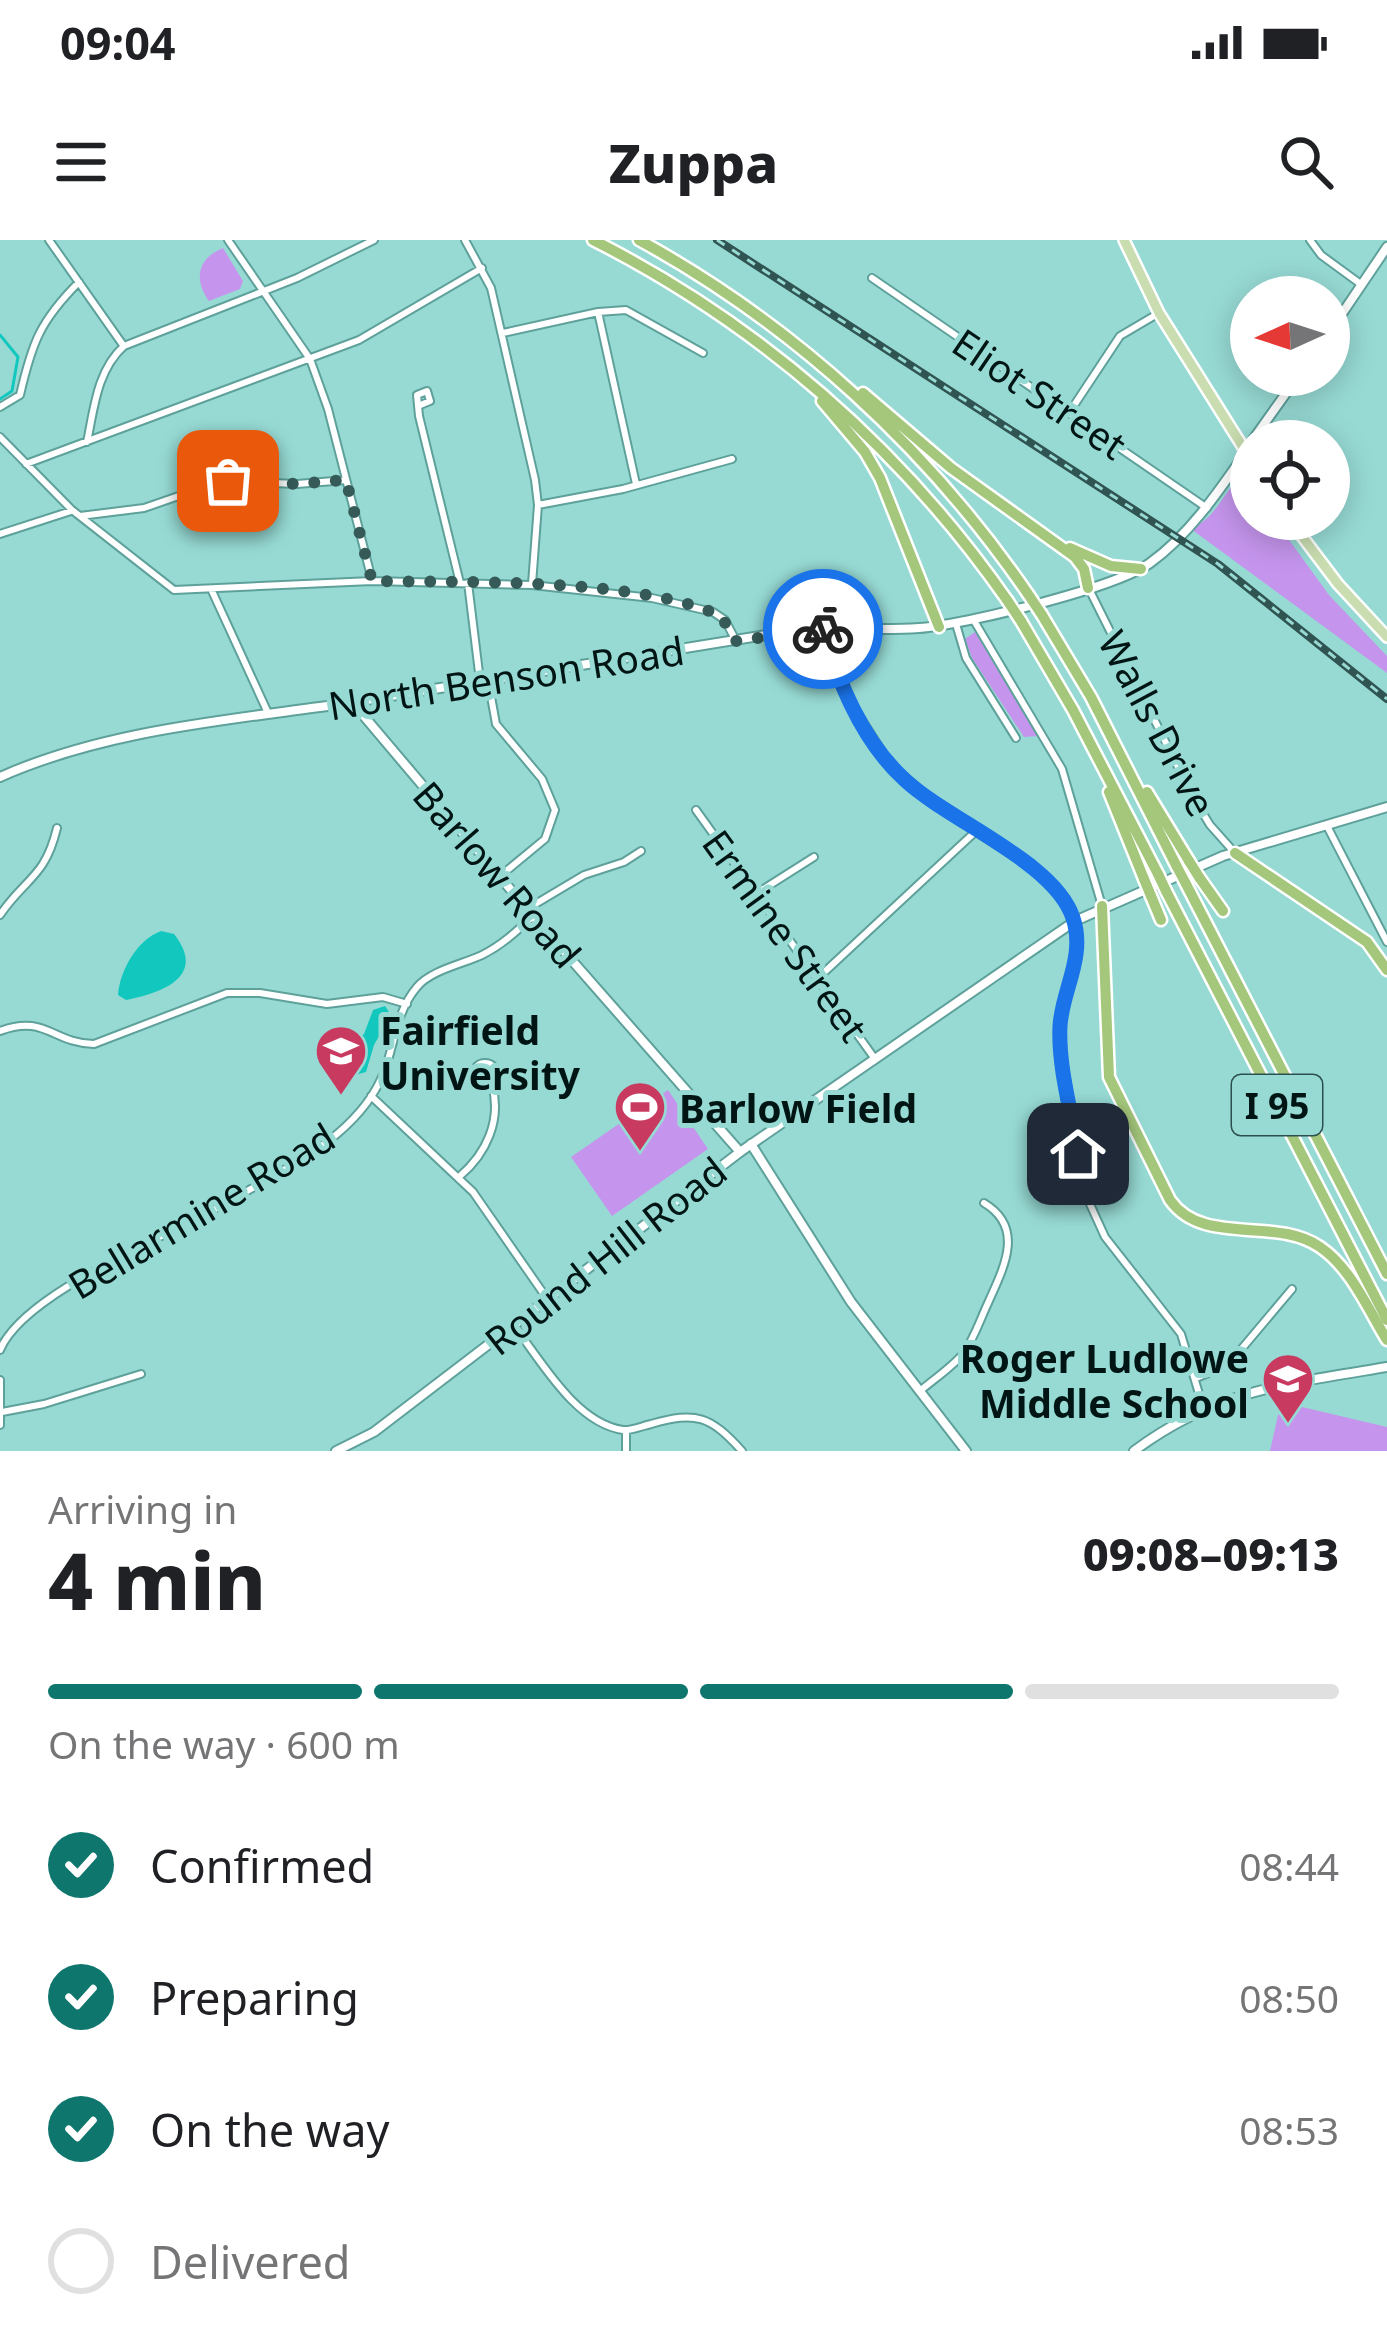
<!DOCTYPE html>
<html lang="en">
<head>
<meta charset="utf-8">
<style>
  :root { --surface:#fff; --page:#f2f2f2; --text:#202124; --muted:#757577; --line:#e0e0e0; --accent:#0f766e }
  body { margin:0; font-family:"Noto Sans",sans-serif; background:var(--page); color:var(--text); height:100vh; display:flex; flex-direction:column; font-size:45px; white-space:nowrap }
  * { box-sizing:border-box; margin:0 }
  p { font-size:39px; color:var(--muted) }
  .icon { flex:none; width:66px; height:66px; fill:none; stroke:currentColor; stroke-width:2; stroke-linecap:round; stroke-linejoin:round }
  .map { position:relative; height:1211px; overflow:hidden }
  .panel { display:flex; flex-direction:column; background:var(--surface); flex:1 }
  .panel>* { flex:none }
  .needle { width:78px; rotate:267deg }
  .tools { position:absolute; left:1230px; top:36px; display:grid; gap:24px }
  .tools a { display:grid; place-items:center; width:120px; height:120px; border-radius:50%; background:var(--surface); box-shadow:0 6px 30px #0003; font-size:60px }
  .pin { position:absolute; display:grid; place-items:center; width:102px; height:102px; color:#fff; margin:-51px; border-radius:24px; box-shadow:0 6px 18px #0006 }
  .courier { position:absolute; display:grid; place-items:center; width:120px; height:120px; margin:-60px; border:9px solid #1a73e8; border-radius:50%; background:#fff; color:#222; box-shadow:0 3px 15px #0007 }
  .headline em { font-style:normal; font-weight:800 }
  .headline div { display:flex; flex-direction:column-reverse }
  .headline { display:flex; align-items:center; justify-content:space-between; height:204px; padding:0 48px }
  h1 { font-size:78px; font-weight:800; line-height:90px }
  .bar { display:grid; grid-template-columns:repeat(4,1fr); gap:18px 12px; align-content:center; height:144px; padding:0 48px }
  .bar i { height:15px; border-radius:9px; background:var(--line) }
  .bar .current { background:var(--accent) }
  .bar p { grid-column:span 4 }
  ol { padding:0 48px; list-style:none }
  li { display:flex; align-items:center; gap:36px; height:132px }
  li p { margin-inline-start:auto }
  li .icon { padding:12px; border-radius:50%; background:var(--accent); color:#fff; stroke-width:4 }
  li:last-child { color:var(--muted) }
  li i { width:66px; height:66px; border:6px solid var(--line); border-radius:50% }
  .status { display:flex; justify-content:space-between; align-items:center; height:84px; padding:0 60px; background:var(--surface); direction:ltr }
  .status svg { height:33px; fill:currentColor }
  header { display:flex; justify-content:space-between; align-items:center; height:156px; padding:0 48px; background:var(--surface); font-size:54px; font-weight:800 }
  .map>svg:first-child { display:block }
  .green { fill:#c595ed }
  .water { fill:#12c8be }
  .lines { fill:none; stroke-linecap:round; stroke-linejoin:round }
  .stream { stroke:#12c8be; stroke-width:3 }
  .minor-casing { stroke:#5ea19b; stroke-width:10 }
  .tertiary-casing { stroke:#5ea19b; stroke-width:12 }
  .secondary-casing { stroke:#5ea19b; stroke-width:12 }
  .primary-casing { stroke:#fff; stroke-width:14 }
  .motorway-casing { stroke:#fff; stroke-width:15 }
  .minor { stroke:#fff; stroke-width:6 }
  .tertiary { stroke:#fff; stroke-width:8 }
  .secondary { stroke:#fff; stroke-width:8 }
  .primary { stroke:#c9ddb0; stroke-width:9 }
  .motorway { stroke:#a5c77c; stroke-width:10 }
  .rail-casing { stroke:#305451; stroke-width:8 }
  .rail { stroke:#97dad4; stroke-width:3; stroke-dasharray:9; stroke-linecap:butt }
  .motorway-bridge-casing { stroke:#fff; stroke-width:15; stroke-linecap:butt }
  .motorway-bridge { stroke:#a5c77c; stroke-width:10 }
  .done { stroke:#355a57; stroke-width:12; stroke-dasharray:0 21.6 }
  .route { stroke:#1a73e8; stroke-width:15 }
  .labels { text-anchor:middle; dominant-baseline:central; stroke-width:10; stroke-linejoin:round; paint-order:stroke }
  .shield { fill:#97dad4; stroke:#2d504e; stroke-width:3 }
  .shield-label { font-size:36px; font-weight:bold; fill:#001514 }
  .street-label { font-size:39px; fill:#001514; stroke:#97dad4 }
  .poi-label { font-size:39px; font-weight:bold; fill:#001514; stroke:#97dad4; text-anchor:start }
</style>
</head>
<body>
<div class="status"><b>09:04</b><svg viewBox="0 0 49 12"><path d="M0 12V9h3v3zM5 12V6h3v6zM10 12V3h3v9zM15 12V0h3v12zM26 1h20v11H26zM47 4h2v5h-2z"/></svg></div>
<header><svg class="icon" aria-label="menu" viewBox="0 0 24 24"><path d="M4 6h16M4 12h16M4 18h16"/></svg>Zuppa<svg class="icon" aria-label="search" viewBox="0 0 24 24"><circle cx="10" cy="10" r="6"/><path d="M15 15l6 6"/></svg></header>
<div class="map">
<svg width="1387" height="1211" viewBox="0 0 1387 1211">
  <rect width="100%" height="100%" fill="#97dad4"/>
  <path class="green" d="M 223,8 L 243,41 L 240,49 L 209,61 C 193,39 198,18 223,8 Z
    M 1244,235 L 1251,245 L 1251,279 L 1274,279 L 1329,355 L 1387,416 L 1387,433 L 1191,289 C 1221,274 1222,250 1244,235 Z
    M 975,392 L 1039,496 L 1024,497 L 972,418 L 965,399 Z
    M 668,850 L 708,909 L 612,976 L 571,917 Z
    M 1302,1167 L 1387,1187 L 1387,1211 L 1270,1211 L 1278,1175 Z"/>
  <path class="water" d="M 161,691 L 174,694 C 208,737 161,753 126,760 L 118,755 C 120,730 137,700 161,691 Z
    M 385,766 L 391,775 L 374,805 L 366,832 L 333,841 L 322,819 L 334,799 L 343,799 L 346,806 L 364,794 L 373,770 Z"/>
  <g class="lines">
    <path class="stream" d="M 0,95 L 18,117 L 12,151 L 0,159"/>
    <g class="minor-casing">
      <path id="minor" d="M 49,0 L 123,105
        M 228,0 L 310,119 L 328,169 L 372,340
        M 465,0 L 491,48 L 535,240 L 538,265 L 532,344
        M 1310,0 L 1321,15 L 1362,45
        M 872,38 L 1207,268
        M 598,72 L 636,244
        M 503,93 L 598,72 L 626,70 L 703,113
        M 418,166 L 430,161 L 427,151 L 417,155 L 419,176 L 460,343
        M 0,167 L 20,155 C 32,103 40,81 79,42
        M 1069,173 L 1120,96 L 1159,73
        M 0,197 L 72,270 L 174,350 L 372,341 L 532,345 L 652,358 L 713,372 L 725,380 L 736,401
        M 87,202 C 94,169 97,130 124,106 L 297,38 L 374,0
        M 26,224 L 359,100 L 482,28
        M 538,265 L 623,249 L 732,219
        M 80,276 L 144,268 L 222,241 L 297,244 L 346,240
        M 0,294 L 71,271
        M 468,343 L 480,441
        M 1089,349 L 1193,557 L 1210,585 L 1235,613
        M 212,351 L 268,473
        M 973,379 L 1062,529 L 1102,666
        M 956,384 L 966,418 L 1016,498
        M 822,387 L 841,447 L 890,524 L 947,573 L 1034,629 L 1065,660 L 1075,681 L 1076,716 L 1062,768 L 1060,801 L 1084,951 L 1105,997 L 1181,1094 L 1203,1167
        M 488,440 L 496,484 L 542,539 L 555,570 L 545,599 L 499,637
        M 696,570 L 875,819
        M 1327,586 L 1387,702
        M 754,655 L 814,617
        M 527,669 L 584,635 L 624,622 L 641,611
        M 0,675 C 25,638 45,638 57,588
        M 818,738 L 975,592
        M 0,791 C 45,774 52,803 94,804 L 227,753 L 260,753 L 327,764 L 383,757 L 407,764
        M473 835a12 12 0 1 1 24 0a12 12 0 1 1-24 0Z
        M 371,856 L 473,952 L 548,1060
        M 460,936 C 486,914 502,880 492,845
        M 514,1086 C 541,1120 575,1183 623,1190 C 631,1191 642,1186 651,1184 C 697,1171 710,1176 742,1211
        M 0,1110 C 24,1052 171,995 226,963 C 280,931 353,900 381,839 C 395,809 394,774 417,747 C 431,730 463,724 482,715 C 502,705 517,691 533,676
        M 1196,1138 L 1228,1125 L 1292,1049
        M 0,1140 L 0,1185
        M 920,1151 C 934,1139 951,1128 963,1114 C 974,1099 980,1080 988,1063 C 1003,1029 1026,988 984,963
        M 2,1172 L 44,1164 L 141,1134
        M 626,1211 L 626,1191"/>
    </g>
    <g class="tertiary-casing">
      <path id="tertiary" d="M 1329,93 L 1387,7
        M 1252,201 L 1299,135
        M 352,462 L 533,676 L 740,912
        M 751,904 L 851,1062 L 966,1211
        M 1134,1211 C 1217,1149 1288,1144 1387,1127"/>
    </g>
    <g class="secondary-casing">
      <path id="secondary" d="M 0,537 C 108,489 232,480 348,463 C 495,440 643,414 790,391 C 834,386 876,391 919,388 C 964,385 1115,348 1150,323 C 1189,295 1219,251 1246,212
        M 336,1211 L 374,1192 L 740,912 L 1075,681 L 1223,616 L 1387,567"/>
    </g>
    <g class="primary-casing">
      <path id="primary" d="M 1124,0 L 1159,73 L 1251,220
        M 1289,279 L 1338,344 L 1387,397"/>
    </g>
    <g class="motorway-casing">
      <path id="motorway" d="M 593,0 C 759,84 901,208 1007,360
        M 639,0 C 794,85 928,208 1028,354
        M 863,153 L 951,228 L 1075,317 L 1084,329 L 1088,348
        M 822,161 L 865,212 L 880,238 L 939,387
        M 1070,308 L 1111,326 L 1141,329
        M 1042,375 L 1091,457 L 1177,627
        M 1021,381 L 1073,470 L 1158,634
        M 1109,552 L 1144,639
        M 1147,552 L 1189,621
        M 1235,613 L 1367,702 L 1387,730
        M 1199,637 L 1223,671
        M 1185,642 L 1387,1034
        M 1166,651 L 1387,1080
        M 1151,656 L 1161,680
        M 1102,666 L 1109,837 L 1170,960 C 1203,1007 1276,976 1320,1007 C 1351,1028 1368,1069 1387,1100"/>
    </g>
    <use href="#minor" class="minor"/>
    <use href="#tertiary" class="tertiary"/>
    <use href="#secondary" class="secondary"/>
    <use href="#primary" class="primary"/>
    <use href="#motorway" class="motorway"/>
    <g class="rail-casing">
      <path id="rail" d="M 717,0 L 1218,324 L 1387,459"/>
    </g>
    <use href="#rail" class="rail"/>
    <g class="motorway-bridge-casing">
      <path id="motorway-bridge" d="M 1028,354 L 1042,375
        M 1007,360 L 1021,381
        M 1189,621 L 1199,637
        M 1177,627 L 1185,642
        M 1158,634 L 1166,651
        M 1144,639 L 1151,656"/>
    </g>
    <use href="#motorway-bridge" class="motorway-bridge"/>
  </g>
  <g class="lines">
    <path class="done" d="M 228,241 L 297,244 L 346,240 L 372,341 C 468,343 635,337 721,376 L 736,401 L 823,389"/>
    <path class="route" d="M 823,389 C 838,442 863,502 905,540 C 949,581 1055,622 1073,678 C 1086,717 1062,750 1060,786 C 1058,828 1072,873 1078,914"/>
  </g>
  <defs>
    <g id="university-pin" transform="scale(2.7)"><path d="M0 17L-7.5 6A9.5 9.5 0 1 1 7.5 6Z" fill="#c93a61" stroke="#97dad4"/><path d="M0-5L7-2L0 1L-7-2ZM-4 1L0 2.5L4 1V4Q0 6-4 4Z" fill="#fff"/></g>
    <g id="stadium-pin" transform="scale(2.7)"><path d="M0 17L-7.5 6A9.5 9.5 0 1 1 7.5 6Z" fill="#c93a61" stroke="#97dad4"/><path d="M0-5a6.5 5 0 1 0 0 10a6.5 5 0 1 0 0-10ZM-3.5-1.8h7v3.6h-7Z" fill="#fff"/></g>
    <g id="school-pin" transform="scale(2.7)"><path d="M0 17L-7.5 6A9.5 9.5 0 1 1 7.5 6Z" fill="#c93a61" stroke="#97dad4"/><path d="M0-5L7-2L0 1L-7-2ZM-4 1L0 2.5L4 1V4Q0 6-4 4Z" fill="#fff"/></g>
  </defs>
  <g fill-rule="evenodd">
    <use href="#university-pin" x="341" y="811"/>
    <use href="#stadium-pin" x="640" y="867"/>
    <use href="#school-pin" x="1288" y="1139"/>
  </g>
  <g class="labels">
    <rect class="shield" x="1232" y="835" width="90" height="60" rx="9"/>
    <g class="shield-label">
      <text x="1277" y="865">I 95</text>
    </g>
    <g class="street-label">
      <text transform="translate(1040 153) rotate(34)">Eliot Street</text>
      <text transform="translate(506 437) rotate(-9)">North Benson Road</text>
      <text transform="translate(1158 483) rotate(62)">Walls Drive</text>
      <text transform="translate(498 634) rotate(49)">Barlow Road</text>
      <text transform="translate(786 695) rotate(54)">Ermine Street</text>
      <text transform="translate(201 970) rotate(-31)">Bellarmine Road</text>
      <text transform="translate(605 1015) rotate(-38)">Round Hill Road</text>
    </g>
    <g class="poi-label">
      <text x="380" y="789">Fairfield<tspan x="380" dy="45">University</tspan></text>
      <text x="679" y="867">Barlow Field</text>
      <text x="1249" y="1117" text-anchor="end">Roger Ludlowe<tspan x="1249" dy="45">Middle School</tspan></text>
    </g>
  </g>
</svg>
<div class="tools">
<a><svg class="needle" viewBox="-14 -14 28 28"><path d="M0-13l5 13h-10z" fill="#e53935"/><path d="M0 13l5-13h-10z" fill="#757577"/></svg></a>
<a><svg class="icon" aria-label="locate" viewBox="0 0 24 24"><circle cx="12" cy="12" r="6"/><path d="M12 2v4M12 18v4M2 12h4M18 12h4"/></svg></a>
</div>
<div class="pin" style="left:228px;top:241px;background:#ea580c"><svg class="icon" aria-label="bag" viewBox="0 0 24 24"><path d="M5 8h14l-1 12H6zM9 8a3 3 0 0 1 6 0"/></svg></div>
<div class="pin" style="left:1078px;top:914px;background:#1f2937"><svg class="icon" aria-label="home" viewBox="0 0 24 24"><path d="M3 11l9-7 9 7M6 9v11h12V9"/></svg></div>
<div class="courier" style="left:823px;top:389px"><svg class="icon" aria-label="bike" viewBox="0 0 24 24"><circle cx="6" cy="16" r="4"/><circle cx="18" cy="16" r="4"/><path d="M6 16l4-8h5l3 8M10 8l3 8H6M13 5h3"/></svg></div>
</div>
<section class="panel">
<div class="headline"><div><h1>4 min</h1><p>Arriving in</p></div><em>09:08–09:13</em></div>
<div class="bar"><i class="current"></i><i class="current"></i><i class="current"></i><i></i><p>On the way · 600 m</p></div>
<ol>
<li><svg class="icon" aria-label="check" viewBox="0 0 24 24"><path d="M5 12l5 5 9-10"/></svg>Confirmed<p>08:44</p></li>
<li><svg class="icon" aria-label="check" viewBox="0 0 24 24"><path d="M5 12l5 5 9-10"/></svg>Preparing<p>08:50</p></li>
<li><svg class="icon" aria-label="check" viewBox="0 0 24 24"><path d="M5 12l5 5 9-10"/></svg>On the way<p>08:53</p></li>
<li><i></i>Delivered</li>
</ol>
</section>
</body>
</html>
